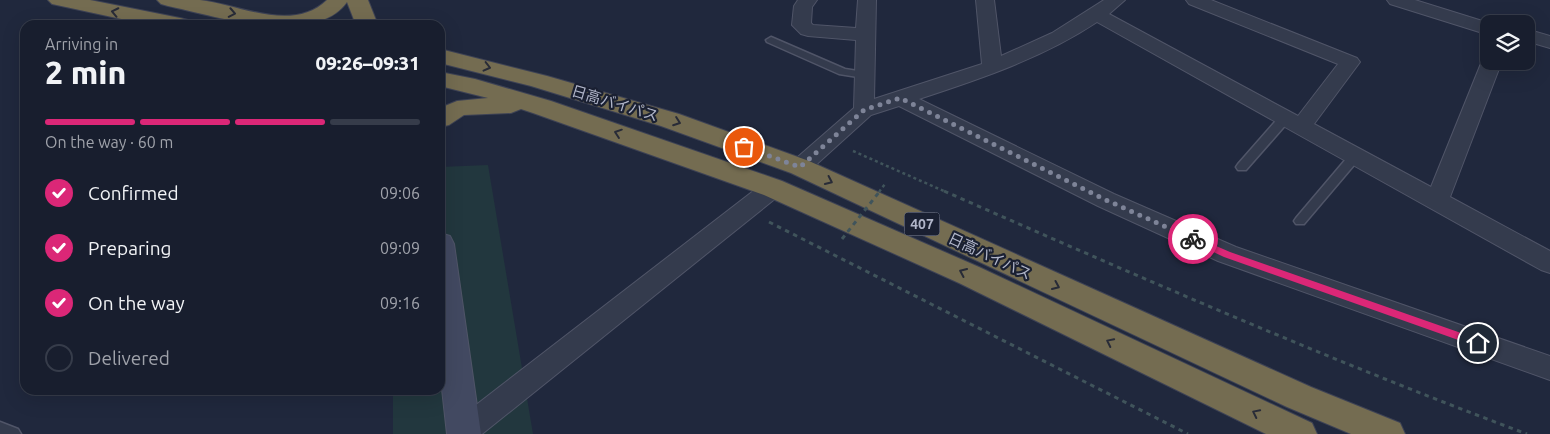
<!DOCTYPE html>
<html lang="en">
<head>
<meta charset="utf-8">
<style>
  :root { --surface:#181e2e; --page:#252b3a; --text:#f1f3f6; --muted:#9fa2aa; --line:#363c4a; --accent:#db2777 }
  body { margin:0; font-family:Ubuntu,"Noto Sans JP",sans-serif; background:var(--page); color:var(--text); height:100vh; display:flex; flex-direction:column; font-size:19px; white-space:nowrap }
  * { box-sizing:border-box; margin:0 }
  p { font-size:16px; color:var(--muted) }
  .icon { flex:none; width:28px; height:28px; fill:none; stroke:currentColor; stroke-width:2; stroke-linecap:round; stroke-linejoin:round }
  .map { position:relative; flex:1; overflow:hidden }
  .side { position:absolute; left:20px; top:20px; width:425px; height:375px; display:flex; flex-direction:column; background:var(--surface); border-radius:15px; box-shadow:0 5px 20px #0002,0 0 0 1px var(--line) }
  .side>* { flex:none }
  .tools { position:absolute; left:1480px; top:15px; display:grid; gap:10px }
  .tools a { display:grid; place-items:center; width:55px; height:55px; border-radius:10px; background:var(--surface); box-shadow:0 5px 20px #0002,0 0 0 1px var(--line); font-size:25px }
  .pin { position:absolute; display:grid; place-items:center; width:42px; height:42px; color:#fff; margin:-21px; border:2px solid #fff; border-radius:50%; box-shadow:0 1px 5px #0007 }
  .courier { position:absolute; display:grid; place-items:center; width:50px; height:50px; margin:-25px; border:4px solid #db2777; border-radius:50%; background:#fff; color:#222; box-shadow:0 1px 6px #0007 }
  .headline em { font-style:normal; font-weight:800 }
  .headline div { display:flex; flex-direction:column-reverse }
  .headline { display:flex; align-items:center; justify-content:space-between; height:85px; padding:0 25px }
  h1 { font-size:32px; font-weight:800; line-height:38px }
  .bar { display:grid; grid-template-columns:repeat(4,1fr); gap:8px 5px; align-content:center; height:60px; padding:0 25px }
  .bar i { height:6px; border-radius:4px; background:var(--line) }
  .bar .active { background:var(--accent) }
  .bar p { grid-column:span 4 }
  ol { padding:0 25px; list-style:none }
  li { display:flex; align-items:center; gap:15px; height:55px }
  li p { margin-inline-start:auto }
  li .icon { padding:5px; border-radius:50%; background:var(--accent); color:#fff; stroke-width:4 }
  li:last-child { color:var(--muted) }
  li i { width:28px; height:28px; border:2px solid var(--line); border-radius:50% }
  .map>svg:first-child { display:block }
  .green { fill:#22373e }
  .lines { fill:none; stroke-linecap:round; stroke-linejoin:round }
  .lane-casing { stroke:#505568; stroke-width:3 }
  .street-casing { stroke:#505568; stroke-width:2 }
  .secondary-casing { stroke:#505568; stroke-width:2 }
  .highway-casing { stroke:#3d4255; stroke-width:2 }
  .path-far1 { stroke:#40545b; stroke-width:2.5; stroke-dasharray:3 3; stroke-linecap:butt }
  .path { stroke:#40545b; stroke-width:3; stroke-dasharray:4.5 4.5; stroke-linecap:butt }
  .lane { fill:#343b4d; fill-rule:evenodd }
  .street { fill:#343b4d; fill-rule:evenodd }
  .secondary { fill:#424961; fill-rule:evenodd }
  .highway { fill:#746c51; fill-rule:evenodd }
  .path-bridge-far1 { stroke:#40545b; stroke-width:2.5; stroke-dasharray:3 3; stroke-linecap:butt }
  .path-bridge { stroke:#40545b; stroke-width:3; stroke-dasharray:4.5 4.5; stroke-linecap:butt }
  .oneway { stroke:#282b37 }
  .route { fill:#db2777 }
  .done { stroke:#7e8498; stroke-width:5; stroke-dasharray:0 9 }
  .labels { text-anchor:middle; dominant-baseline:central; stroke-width:4.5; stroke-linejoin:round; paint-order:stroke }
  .shield { fill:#1a2032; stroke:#83889c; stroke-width:1 }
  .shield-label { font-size:14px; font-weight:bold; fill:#b0b5c9 }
  .street-label { font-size:15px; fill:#b0b5c9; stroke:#1a2032 }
</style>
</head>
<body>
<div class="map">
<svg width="1550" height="434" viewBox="0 0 1550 434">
  <rect width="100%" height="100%" fill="#20283d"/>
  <path class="green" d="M 488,165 L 533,434 L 393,434 L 393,390 L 440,390 L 440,167 Z"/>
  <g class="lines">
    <g class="lane-casing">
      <path id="lane" d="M 771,37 L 845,69 L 864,72 L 869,75 L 864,78 L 839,74 L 767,42 L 766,40 Z
        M 1285,114 L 1289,115 L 1291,118 L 1289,121 L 1246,170 L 1238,170 L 1236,167 L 1238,164 L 1281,115 Z
        M 1356,151 L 1360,152 L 1362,155 L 1360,158 L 1304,224 L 1296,224 L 1294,221 L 1296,218 L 1352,152 Z
        M 0,422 L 18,429 L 21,434 L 0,434 Z"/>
    </g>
    <g class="street-casing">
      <path id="street" d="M 798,0 L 817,0 L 812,7 L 811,23 L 813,25 L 856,28 L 858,0 L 876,0 L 874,99 L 982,64 L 976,0 L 994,0 L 1001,56 L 1052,33 L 1104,0 L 1125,0 L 1109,14 L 1298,116 L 1338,64 L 1189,4 L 1186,0 L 1211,0 L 1357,58 L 1360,62 L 1314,124 L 1431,187 L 1482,61 L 1485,57 L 1489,56 L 1489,61 L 1502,61 L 1450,197 L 1550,251 L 1550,273 L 1541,270 L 1097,22 C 1043,58 980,79 919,99 L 1114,194 L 1236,247 L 1550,356 L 1550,380 L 1218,261 L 1098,206 L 899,106 L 871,115 L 808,172 L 800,175 L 792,172 L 789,167 L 792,162 L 854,108 L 856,40 L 808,36 L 801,34 L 792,25 L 794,6 Z
        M 1387,0 L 1415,0 L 1492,24 L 1489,24 L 1489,35 L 1390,4 Z
        M 1526,29 L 1550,36 L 1550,48 L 1526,41 Z
        M 773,180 L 781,182 L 785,188 L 781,194 L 482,434 L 451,434 L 449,431 L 454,422 L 765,182 Z"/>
    </g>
    <g class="secondary-casing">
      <path id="secondary" d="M 440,233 L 450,236 L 454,244 L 481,434 L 447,434 L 440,371 Z"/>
    </g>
    <g class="highway-casing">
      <path id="highway" d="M 48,0 L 90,0 L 180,18 L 188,20 L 191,25 L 149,25 L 52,4 Z
        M 157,0 C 171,0 186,0 200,0 C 240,5 293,33 327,0 L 368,0 L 378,25 L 356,25 L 347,2 C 314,48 215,16 168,6 L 161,4 Z
        M 440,49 L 547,76 L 679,114 L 809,161 L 1311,387 L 1400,423 L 1405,434 L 1351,434 L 1287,407 L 791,173 L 661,126 L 531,86 L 440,63 Z
        M 440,72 L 475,79 L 551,101 L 782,181 L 979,267 L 1312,423 L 1317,434 L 1266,434 L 959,283 L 764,195 L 533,113 L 521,109 L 511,113 L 464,115 L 449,125 L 440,127 L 440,108 L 457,101 L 488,98 L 440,86 Z"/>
    </g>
    <path class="path-far1" d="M 853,151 L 946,192"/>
    <path class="path" d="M 944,191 C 1137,276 1329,360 1527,434
      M 769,222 L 1188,434"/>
    <use href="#lane" class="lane"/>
    <use href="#street" class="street"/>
    <use href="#secondary" class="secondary"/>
    <use href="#highway" class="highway"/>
    <path class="path-bridge-far1" d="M 879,192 L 885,184"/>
    <path class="path-bridge" d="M 842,239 L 880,191"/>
  </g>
  <defs><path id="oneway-chevron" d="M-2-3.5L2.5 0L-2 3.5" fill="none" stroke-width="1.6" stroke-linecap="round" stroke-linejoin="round" transform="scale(1.25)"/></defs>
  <g class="oneway">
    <use href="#oneway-chevron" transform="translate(115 12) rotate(-168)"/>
    <use href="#oneway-chevron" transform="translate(232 13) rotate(11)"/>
    <use href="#oneway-chevron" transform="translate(487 67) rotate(14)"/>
    <use href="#oneway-chevron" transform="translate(677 122) rotate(20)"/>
    <use href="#oneway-chevron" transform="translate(618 133) rotate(-161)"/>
    <use href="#oneway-chevron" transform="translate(829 181) rotate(25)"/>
    <use href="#oneway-chevron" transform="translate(963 272) rotate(-156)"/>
    <use href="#oneway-chevron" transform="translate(1056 286) rotate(24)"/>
    <use href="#oneway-chevron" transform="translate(1110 342) rotate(-154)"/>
    <use href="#oneway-chevron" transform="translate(1256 413) rotate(-154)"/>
  </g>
  <path class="route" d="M 1193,236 L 1230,252 L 1481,340 L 1483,343 L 1478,347 L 1224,257 L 1190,241 L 1190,237 Z"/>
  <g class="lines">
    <path class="done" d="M 744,147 L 800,167 L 864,110 L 900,98 L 1106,200 L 1193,239"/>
  </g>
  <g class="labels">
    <rect class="shield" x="904.5" y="212.5" width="35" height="23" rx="4"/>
    <g class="shield-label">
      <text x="922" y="224">407</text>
    </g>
    <g class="street-label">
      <text transform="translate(615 103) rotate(17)">日高バイパス</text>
      <text transform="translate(990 256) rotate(25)">日高バイパス</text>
    </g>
  </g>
</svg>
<div class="tools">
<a><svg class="icon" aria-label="layers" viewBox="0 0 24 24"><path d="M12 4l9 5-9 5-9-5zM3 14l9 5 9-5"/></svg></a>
</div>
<div class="pin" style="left:744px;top:147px;background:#ea580c"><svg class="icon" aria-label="bag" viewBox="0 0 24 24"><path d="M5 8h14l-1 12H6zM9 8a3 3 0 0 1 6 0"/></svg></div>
<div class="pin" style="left:1478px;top:343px;background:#1f2937"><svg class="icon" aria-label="home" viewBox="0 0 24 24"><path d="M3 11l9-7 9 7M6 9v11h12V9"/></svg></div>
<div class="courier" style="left:1193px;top:239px"><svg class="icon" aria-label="bike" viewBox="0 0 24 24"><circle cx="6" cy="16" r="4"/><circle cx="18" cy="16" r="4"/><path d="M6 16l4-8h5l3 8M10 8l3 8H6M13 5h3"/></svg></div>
<section class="side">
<div class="headline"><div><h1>2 min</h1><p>Arriving in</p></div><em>09:26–09:31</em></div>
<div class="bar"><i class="active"></i><i class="active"></i><i class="active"></i><i></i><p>On the way · 60 m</p></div>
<ol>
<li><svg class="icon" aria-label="check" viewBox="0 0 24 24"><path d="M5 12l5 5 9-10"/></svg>Confirmed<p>09:06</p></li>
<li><svg class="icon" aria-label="check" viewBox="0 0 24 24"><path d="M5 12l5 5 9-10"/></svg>Preparing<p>09:09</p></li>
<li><svg class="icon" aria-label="check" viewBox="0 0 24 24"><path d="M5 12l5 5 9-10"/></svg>On the way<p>09:16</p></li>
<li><i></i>Delivered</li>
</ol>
</section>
</div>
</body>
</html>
